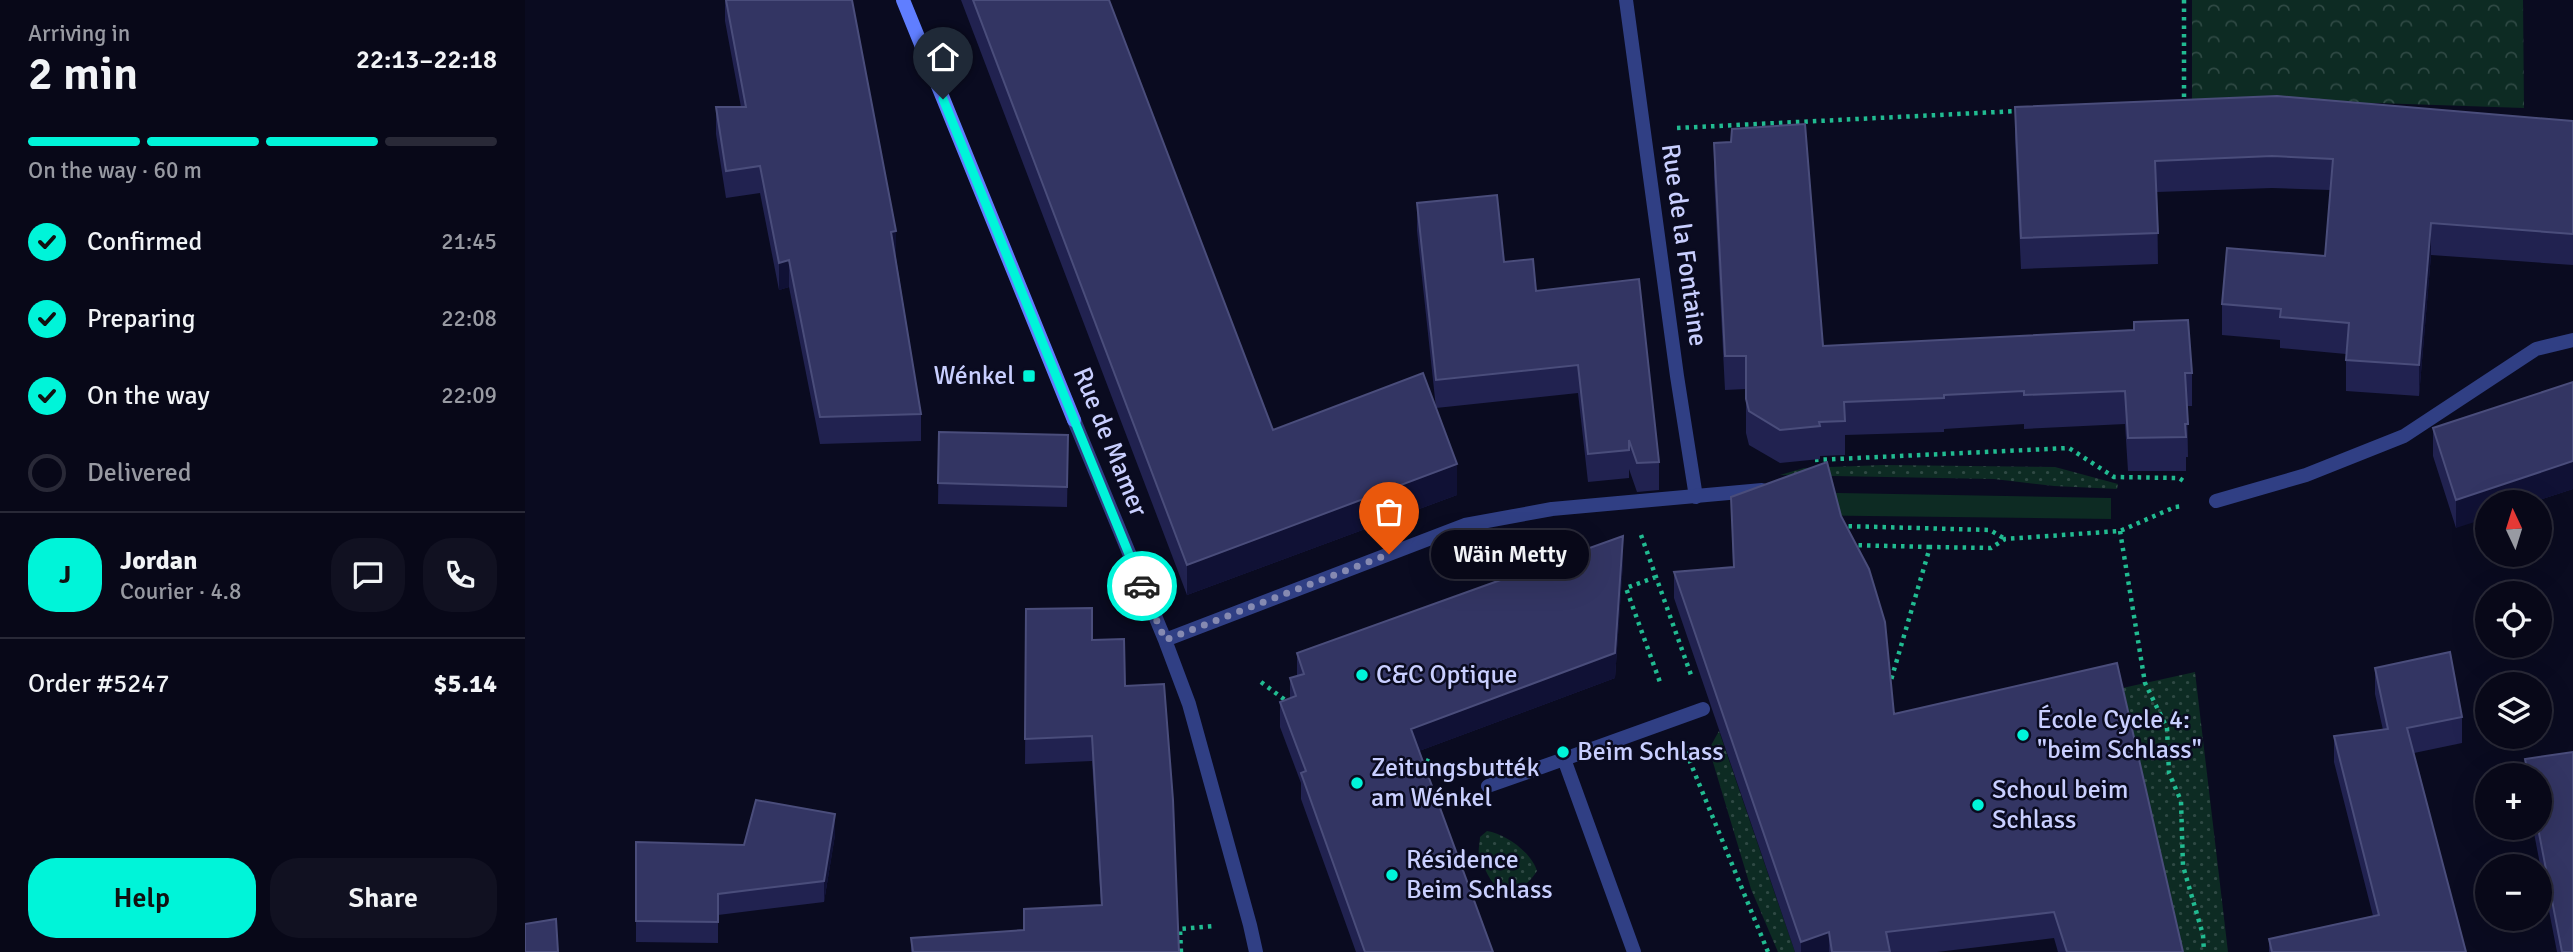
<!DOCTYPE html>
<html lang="en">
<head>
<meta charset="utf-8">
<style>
  :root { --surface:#080818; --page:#111121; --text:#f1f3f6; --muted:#989aa2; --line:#292937; --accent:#00f4d9 }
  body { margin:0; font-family:Signika,sans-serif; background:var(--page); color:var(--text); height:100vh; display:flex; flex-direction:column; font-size:26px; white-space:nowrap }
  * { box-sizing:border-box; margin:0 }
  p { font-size:23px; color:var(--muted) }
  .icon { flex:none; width:38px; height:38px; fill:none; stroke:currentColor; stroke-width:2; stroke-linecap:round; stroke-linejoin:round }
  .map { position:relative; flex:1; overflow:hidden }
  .sheet { display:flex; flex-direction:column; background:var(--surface); width:525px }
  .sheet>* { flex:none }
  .needle { width:46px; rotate:356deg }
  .buttons { position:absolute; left:1950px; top:490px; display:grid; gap:14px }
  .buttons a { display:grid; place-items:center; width:77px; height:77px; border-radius:50%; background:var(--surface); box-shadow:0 7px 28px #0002,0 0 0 2px var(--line); font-size:35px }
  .pin { position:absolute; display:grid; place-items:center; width:60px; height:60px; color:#fff; margin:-72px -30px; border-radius:50% 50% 50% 0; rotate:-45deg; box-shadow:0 0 7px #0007 }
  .pin .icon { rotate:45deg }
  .courier { position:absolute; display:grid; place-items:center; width:70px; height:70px; margin:-35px; border:5px solid #00f4d9; border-radius:50%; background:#fff; color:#222; box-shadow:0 2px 9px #0007 }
  .bubble { position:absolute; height:49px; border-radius:24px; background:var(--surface); box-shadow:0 7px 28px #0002,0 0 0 2px var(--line); font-size:23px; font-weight:600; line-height:49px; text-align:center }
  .overview em { font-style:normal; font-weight:600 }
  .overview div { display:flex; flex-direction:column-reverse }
  .overview { display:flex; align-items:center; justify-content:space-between; height:119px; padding:0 28px }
  h1 { font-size:46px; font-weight:600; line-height:52px }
  .bar { display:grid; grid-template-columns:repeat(4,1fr); gap:10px 7px; align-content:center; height:84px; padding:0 28px }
  .bar i { height:9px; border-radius:5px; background:var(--line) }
  .bar .selected { background:var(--accent) }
  .bar p { grid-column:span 4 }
  .line { display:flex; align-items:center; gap:18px; padding:0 28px; border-top:2px solid var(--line) }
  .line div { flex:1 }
  .round { display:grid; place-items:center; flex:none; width:74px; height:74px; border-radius:28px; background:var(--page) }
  ol { padding:0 28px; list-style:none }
  li { display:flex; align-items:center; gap:21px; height:77px }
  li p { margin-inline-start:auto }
  li .icon { padding:7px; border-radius:50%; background:var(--accent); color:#111; stroke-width:4 }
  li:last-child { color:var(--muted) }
  li i { width:38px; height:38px; border:4px solid var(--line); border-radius:50% }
  .cta { display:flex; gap:14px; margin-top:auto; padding:14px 28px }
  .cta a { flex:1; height:80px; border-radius:28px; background:var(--accent); color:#111; font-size:28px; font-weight:600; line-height:80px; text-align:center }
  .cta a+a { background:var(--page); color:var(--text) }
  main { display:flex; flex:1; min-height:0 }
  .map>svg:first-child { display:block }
  .grass { fill:url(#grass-dots) }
  .forest { fill:url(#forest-crowns) }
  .pitch { fill:#0d2b23 }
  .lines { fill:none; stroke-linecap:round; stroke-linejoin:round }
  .path { stroke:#21bb91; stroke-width:4.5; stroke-dasharray:3.5 5; stroke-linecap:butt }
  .lane { stroke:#303f84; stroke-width:14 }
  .street { stroke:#303f84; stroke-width:14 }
  .secondary { stroke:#607eff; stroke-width:14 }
  .wall { fill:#212250 }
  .shaded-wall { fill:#101135 }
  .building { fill:#333563; stroke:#4a4d7b; stroke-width:2 }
  .done { stroke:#868ab1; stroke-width:7; stroke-dasharray:0 12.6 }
  .route { stroke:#00f4d9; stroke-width:9 }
  .poi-dot { fill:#00f4d9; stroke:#0a0b20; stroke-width:2.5 }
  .labels { text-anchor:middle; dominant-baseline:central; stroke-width:5; stroke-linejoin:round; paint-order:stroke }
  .street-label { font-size:26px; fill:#c9cfff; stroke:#0a0b20 }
  .poi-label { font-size:26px; fill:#c9cfff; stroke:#0a0b20; text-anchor:start }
</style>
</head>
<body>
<main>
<section class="sheet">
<div class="overview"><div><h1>2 min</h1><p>Arriving in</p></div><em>22:13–22:18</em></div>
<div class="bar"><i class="selected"></i><i class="selected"></i><i class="selected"></i><i></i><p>On the way · 60 m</p></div>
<ol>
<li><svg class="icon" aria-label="check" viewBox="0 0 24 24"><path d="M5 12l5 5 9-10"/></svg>Confirmed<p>21:45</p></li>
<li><svg class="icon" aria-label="check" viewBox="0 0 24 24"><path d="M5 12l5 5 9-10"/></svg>Preparing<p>22:08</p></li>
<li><svg class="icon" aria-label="check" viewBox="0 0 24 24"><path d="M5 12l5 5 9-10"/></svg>On the way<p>22:09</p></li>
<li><i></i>Delivered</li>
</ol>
<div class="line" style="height:126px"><b class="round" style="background:var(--accent);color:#111">J</b><div><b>Jordan</b><p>Courier · 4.8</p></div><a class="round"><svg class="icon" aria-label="chat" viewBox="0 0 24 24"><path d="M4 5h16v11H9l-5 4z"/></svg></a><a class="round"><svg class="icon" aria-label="phone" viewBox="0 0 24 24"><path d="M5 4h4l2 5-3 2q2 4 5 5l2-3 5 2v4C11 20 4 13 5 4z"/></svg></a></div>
<div class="line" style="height:91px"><div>Order #5247</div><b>$5.14</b></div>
<div class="cta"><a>Help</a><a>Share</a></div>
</section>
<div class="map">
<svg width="2048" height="952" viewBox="0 0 2048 952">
  <defs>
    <pattern id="grass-dots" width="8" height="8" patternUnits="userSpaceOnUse" patternTransform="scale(1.75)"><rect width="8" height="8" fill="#0d2b23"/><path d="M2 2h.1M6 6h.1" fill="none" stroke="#2f4944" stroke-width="1.8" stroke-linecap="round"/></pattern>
    <pattern id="forest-crowns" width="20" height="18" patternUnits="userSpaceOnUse" patternTransform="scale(1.75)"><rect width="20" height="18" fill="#0d2b23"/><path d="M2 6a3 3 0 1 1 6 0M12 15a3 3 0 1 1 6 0" fill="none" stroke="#2f4944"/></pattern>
  </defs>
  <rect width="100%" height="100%" fill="#0a0b20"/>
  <path class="grass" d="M 1358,465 L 1530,467 L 1593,484 L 1592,489 L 1529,486 L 1469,479 L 1255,475 L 1279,468 Z
    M 1670,672 L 1703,952 L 1652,952 L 1593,689 Z
    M 1194,731 L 1270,952 L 1253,952 L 1226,889 L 1184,749 Z
    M 962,831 C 981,834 1007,853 1012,871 C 995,897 973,900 960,869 C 958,864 955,859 954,854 C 953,849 955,842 955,837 Z"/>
  <path class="forest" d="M 1667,0 L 1998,0 L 1999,108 L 1852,103 L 1667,112 Z"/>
  <path class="pitch" d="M 1259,492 L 1586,498 L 1586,519 L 1259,515 Z"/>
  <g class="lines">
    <path class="path" d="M 1659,0 L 1659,103
      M 1152,128 L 1493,111
      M 1290,460 L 1544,448 L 1589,477 L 1654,478 L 1660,482
      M 1318,529 L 1318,526 L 1465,530 L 1480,539
      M 1595,531 L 1620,683 L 1642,728 L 1644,773 L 1656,801 L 1658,866 L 1678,935 L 1679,952
      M 1116,535 L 1166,675
      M 1325,545 L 1405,547
      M 1131,577 L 1101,588 L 1136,685
      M 736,682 L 764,703
      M 1364,687 L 1405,547 L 1466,548 L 1480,539 L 1595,531 L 1650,507 L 1659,506
      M 1161,752 L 1243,952
      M 893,757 L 930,772
      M 656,952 L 655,929 L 690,926"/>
    <path class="lane" d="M 1101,0 L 1152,376 L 1171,497"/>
    <path class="street" d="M 549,420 L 640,640 L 664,704 L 725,925 L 731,952
      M 1691,501 L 1781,475 L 1879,436 L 2011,349 L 2048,340
      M 640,640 L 940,525 L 1027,509 L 1237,490
      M 963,786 L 1039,759
      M 1109,952 L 1039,759 L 1178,709"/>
    <path class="secondary" d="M 378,0 L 549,420"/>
  </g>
  <path class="wall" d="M 200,0 L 327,0 L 371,258 L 396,414 L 396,441 L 295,444 L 264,287 L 254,290 L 235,193 L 201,198 L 191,134 L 191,107 L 216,107 L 200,21 Z
    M 436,0 L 584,0 L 748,430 L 932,495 L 662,595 Z
    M 1490,107 L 2048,121 L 2048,265 L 1906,255 L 1894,396 L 1821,391 L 1821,354 L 1755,348 L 1755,340 L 1697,335 L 1697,304 L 1800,256 L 1805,190 L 1747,188 L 1632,192 L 1633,264 L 1496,269 L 1490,138 Z
    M 1189,143 L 1298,346 L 1667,373 L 1667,406 L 1662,406 L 1663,457 L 1661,457 L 1661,471 L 1603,471 L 1600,424 L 1499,429 L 1499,424 L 1419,429 L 1419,432 L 1320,435 L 1320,455 L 1295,456 L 1295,459 L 1255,463 L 1224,445 L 1221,433 L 1221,389 L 1200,390 L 1189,177 Z
    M 892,203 L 979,262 L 1011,291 L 1134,462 L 1134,490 L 1112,492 L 1104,469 L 1104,478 L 1063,482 L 1053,393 L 911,408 L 892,231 Z
    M 1908,428 L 2048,489 L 2008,502 L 1962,502 L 1931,528 L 1908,456 Z
    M 414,432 L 543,456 L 542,507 L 413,504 Z
    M 1206,497 L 1316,516 L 1369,714 L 1658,952 L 1533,952 L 1529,938 L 1412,952 L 1270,952 L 1149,598 L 1149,572 L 1208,567 Z
    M 1098,562 L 1090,678 L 894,751 L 968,952 L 831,952 L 776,799 L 776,783 L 755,727 L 755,702 L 765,698 L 765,678 L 772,676 L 772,653 Z
    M 501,609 L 567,640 L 600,686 L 654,952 L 386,952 L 386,938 L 499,930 L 576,905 L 567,761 L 500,764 Z
    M 1850,668 L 1937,717 L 1937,743 L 1889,753 L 1941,952 L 1744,952 L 1744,939 L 1848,916 L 1809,762 L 1809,736 L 1858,730 L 1850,694 Z
    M 2048,752 L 2048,952 L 2032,952 L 2008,828 L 2014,828 L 2014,775 L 2000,775 L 2000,759 Z
    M 310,835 L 299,902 L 193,915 L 193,943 L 111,942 L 111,842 L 219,845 Z"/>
  <path class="shaded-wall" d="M 1906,223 L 1906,255 L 1894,396 L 1894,365 Z
    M 371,231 L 371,258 L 366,259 L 366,232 Z
    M 264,260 L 264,287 L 254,290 L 254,263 Z
    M 2048,461 L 2048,489 L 2008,502 L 1962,502 L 1962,518 L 1931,528 L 1931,500 Z
    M 932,464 L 932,495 L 662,595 L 662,565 Z
    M 1098,536 L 1098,562 L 1090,678 L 886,754 L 886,729 Z
    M 310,814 L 310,835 L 299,902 L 299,881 Z
    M 1304,932 L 1304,952 L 1276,952 L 1276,942 Z"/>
  <path class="building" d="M 201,0 L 327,0 L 371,231 L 366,232 L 396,414 L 295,417 L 264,260 L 254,263 L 235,166 L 201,171 L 191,107 L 221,107 Z
    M 448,0 L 584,0 L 748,430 L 898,373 L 932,464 L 662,565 Z
    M 1752,96 L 2048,121 L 2048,234 L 1906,223 L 1894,365 L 1821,360 L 1824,323 L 1755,317 L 1756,309 L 1697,304 L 1702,248 L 1800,256 L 1808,159 L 1747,156 L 1630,161 L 1633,233 L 1496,238 L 1490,107 Z
    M 1280,124 L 1298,346 L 1609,330 L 1609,322 L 1663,320 L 1667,373 L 1660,373 L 1663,424 L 1660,424 L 1661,437 L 1603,438 L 1600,391 L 1499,395 L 1499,391 L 1419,395 L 1419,398 L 1319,402 L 1320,421 L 1294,422 L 1295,426 L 1255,430 L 1224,411 L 1221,399 L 1221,356 L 1200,356 L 1189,143 L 1206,142 L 1207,129 Z
    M 972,195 L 979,262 L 1008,259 L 1011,291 L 1114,279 L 1134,462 L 1112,463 L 1104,440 L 1104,450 L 1063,454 L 1053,365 L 911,380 L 892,203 Z
    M 2048,382 L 2048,461 L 1931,500 L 1908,428 Z
    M 414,432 L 543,435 L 542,487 L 413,483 Z
    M 1302,462 L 1316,516 L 1344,569 L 1360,622 L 1369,714 L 1592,663 L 1658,952 L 1542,952 L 1529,912 L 1361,932 L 1365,952 L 1307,952 L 1304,932 L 1276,942 L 1149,572 L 1209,567 L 1206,497 Z
    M 1098,536 L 1090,653 L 886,729 L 968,952 L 840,952 L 776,773 L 781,771 L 755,702 L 771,696 L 765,678 L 779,674 L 772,653 Z
    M 567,608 L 567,640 L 599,639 L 600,686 L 639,684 L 648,800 L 654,952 L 388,952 L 386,938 L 499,930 L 499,909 L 577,905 L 567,736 L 500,739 L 501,609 Z
    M 1925,652 L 1937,717 L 1882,728 L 1941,952 L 1747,952 L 1744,939 L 1854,915 L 1809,736 L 1863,729 L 1850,668 Z
    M 2048,752 L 2048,952 L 2037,952 L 2013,828 L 2014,828 L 2014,775 L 2003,775 L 2000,759 Z
    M 231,800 L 310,814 L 299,881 L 193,894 L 193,922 L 111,921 L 111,842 L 219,845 Z
    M 31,919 L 33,952 L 0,952 L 0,924 Z"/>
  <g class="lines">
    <path class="done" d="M 617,586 L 640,640 L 864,554"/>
    <path class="route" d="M 418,99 L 617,586"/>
  </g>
  <g class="poi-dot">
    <rect x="497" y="369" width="14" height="14" rx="3.5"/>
    <circle cx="837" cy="675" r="7"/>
    <circle cx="1498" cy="735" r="7"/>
    <circle cx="1038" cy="752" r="7"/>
    <circle cx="832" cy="783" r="7"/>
    <circle cx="1453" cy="805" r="7"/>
    <circle cx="867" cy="875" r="7"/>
  </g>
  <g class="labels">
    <g class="street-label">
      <text transform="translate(1159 245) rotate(82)">Rue de la Fontaine</text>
      <text transform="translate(585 442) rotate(68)">Rue de Mamer</text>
    </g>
    <g class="poi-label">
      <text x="490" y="376" text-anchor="end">Wénkel</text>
      <text x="851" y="675">C&amp;C Optique</text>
      <text x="1512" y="720">École Cycle 4:<tspan x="1512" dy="30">"beim Schlass"</tspan></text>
      <text x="1052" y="752">Beim Schlass</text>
      <text x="846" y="768">Zeitungsbutték<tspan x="846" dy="30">am Wénkel</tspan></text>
      <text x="1467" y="790">Schoul beim<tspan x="1467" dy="30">Schlass</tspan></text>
      <text x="881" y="860">Résidence<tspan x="881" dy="30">Beim Schlass</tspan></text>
    </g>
  </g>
</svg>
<div class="buttons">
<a><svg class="needle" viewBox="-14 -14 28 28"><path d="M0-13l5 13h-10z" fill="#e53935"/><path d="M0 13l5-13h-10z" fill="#989aa2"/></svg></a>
<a><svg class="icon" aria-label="locate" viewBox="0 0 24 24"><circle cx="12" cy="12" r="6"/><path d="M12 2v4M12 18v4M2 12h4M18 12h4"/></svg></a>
<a><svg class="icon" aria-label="layers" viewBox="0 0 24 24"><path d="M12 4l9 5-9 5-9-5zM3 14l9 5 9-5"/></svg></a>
<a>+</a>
<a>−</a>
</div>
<div class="pin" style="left:864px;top:554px;background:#ea580c"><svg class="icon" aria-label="bag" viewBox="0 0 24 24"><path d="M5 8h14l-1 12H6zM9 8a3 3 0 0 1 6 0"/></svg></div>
<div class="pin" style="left:418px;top:99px;background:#1f2937"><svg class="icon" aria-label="home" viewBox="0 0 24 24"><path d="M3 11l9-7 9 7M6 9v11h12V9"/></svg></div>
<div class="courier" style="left:617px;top:586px"><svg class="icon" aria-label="car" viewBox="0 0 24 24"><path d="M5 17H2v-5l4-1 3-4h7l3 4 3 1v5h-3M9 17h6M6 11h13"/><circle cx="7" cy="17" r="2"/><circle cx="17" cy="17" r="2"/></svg></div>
<div class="bubble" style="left:906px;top:530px;width:158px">Wäin Metty</div>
</div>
</main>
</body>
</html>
